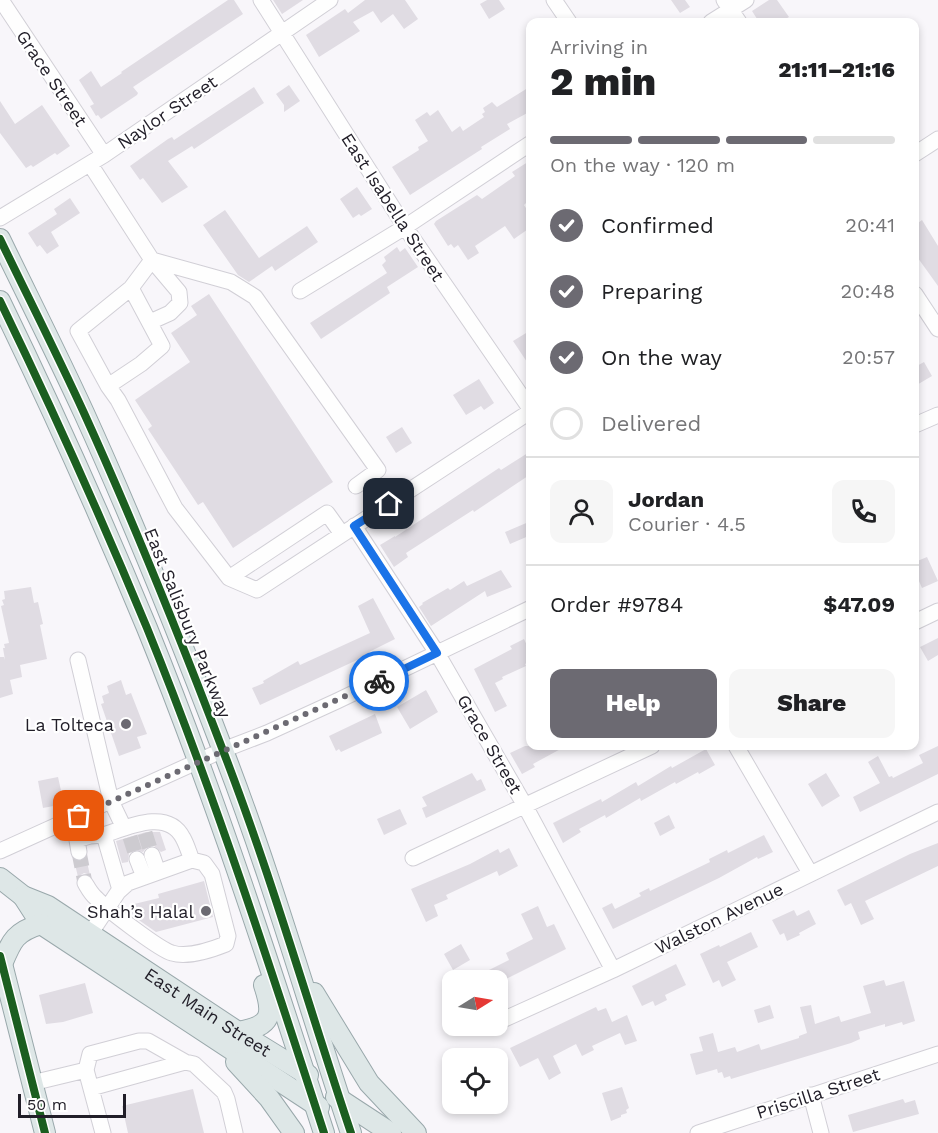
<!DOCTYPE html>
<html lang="en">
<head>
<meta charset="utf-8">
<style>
  :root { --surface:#fff; --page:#f6f6f6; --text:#202124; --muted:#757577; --line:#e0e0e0; --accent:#6c6a72 }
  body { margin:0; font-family:"Work Sans",sans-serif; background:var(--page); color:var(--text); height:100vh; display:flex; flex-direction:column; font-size:22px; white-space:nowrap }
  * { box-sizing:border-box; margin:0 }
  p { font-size:20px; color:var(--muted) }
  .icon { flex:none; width:33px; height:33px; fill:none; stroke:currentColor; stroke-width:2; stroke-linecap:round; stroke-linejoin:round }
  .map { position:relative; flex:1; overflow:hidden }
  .sheet { position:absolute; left:526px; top:18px; width:393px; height:732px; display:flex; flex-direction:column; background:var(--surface); border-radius:12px; box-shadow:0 3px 9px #0003 }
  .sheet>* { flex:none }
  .needle { width:39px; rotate:79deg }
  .fabs { position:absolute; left:442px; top:970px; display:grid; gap:12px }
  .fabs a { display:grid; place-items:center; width:66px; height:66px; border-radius:12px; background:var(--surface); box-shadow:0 3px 9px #0003; font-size:30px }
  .scale { position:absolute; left:18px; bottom:15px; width:108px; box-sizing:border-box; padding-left:6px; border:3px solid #211e28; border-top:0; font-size:16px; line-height:21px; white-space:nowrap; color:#211e28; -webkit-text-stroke:4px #fff; paint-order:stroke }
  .pin { position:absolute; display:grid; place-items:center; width:51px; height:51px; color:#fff; margin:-26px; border-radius:12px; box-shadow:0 3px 9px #0006 }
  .courier { position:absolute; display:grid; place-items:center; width:60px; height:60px; margin:-30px; border:4px solid #1a73e8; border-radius:50%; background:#fff; color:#222; box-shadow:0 2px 8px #0007 }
  .headline em { font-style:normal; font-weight:800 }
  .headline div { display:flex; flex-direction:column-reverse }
  .headline { display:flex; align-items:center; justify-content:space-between; height:102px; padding:0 24px }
  h1 { font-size:39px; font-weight:800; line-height:45px }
  .bar { display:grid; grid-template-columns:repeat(4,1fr); gap:9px 6px; align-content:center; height:72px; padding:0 24px }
  .bar i { height:8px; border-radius:4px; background:var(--line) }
  .bar .current { background:var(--accent) }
  .bar p { grid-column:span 4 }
  .line { display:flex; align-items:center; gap:15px; padding:0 24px; border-top:2px solid var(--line) }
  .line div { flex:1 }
  .round { display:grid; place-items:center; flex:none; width:63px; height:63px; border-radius:12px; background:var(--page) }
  ol { padding:0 24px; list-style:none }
  li { display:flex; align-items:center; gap:18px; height:66px }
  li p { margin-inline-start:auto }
  li .icon { padding:6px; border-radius:50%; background:var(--accent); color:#fff; stroke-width:4 }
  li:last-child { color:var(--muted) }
  li i { width:33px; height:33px; border:3px solid var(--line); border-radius:50% }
  .button { display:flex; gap:12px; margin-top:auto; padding:12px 24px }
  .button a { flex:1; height:69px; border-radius:12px; background:var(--accent); color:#fff; font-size:24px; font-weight:800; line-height:69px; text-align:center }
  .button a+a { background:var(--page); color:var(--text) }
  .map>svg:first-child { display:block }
  .building { fill:#e0dce3 }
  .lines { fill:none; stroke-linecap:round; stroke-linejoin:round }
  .minor-tunnel { stroke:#cdcbd0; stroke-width:15; stroke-dasharray:15 8; stroke-linecap:butt }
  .minor-casing { stroke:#d1cfd6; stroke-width:17 }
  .major-casing { stroke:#99a8ab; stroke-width:22 }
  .minor { stroke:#fefefe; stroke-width:15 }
  .major { stroke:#dee7e7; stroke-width:20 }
  .cycleway-casing { stroke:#fff; stroke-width:11 }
  .cycleway { stroke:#1b5e20; stroke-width:8 }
  .done { stroke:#6c6a72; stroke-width:6; stroke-dasharray:0 10.8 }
  .route { stroke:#1a73e8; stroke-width:8 }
  .poi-dot { fill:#6c6a72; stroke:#fff; stroke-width:2 }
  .labels { text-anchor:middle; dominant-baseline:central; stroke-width:4.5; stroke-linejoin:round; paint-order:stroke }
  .street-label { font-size:18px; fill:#211e28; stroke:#fff }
  .poi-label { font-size:18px; fill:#211e28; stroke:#fff; text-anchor:end }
</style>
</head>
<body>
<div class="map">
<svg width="938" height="1133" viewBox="0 0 938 1133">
  <rect width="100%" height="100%" fill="#f8f6fa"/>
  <path class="building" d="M 228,0 L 234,0 L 243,14 L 133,87 L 138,93 L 137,95 L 101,119 L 98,115 L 96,116 L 90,106 L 94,104 L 79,80 L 91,71 L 101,87 L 122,73 L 121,72 Z
    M 273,0 L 303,0 L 282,14 Z
    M 365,0 L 405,0 L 418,19 L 404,29 L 393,14 L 381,23 L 373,11 L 353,22 L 360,31 L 319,57 L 306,35 L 345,9 L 348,13 Z
    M 487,0 L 499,0 L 505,9 L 489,19 L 480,4 Z
    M 671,0 L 685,0 L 690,7 L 680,13 Z
    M 769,0 L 777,0 L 789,17 L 780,22 L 759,22 L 752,11 Z
    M 289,85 L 300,101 L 284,112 L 284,105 L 276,94 Z
    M 531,86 L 531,111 L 507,124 L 510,129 L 481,147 L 482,149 L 410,195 L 392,167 L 419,150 L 418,147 L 428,141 L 415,120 L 427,112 L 430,116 L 438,110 L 452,132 L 460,126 L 463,131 L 484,117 L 482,114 L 485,112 L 483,108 L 492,102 L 497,107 Z
    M 254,87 L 264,103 L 194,149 L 192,146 L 168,161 L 188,187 L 162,203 L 143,178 L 140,180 L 130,166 L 168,139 L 172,137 L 174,140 Z
    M 0,101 L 15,124 L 42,105 L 70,146 L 57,155 L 55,153 L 33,167 L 31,165 L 26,168 L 0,133 Z
    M 531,160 L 531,198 L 524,205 L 531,216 L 531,227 L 514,239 L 505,226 L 475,246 L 479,253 L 468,260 L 458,245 L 454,248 L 451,244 L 448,246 L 434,224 L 436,221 L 477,195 L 482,199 L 515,176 L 512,172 Z
    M 357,187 L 372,209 L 361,216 L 359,214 L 353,218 L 340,199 Z
    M 70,198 L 80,213 L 51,232 L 59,246 L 47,254 L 40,245 L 37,247 L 28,233 L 57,214 L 54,209 Z
    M 225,210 L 259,258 L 307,226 L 318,242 L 275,271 L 272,266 L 249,282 L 238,275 L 203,225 Z
    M 922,220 L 938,246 L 938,286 L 915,254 L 915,225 Z
    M 397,247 L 400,252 L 405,248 L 418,267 L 387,287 L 390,293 L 321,339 L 310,323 L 387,273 L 382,265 L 386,261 L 384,257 Z
    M 209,294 L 333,482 L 233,548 L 203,502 L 198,505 L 148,429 L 152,426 L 135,400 L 190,362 L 171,333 L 197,315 L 191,306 Z
    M 531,330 L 531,368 L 513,341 Z
    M 924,362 L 932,376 L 915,386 L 915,367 Z
    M 479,379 L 494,403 L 484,410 L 481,406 L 466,415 L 453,395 Z
    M 402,427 L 412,443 L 396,453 L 386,437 Z
    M 531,451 L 531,474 L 474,512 L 473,510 L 406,553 L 408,557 L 394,567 L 380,545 L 395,536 L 395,537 L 499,468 L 501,470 Z
    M 531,521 L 531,535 L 510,544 L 505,532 Z
    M 927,557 L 938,581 L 922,588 L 915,572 L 915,562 Z
    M 501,570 L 512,587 L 487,597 L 485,591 L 431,626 L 419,607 L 423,604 L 422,603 L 448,588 L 450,590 L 464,581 L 467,586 Z
    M 31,587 L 34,603 L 38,602 L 43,624 L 40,625 L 47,659 L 20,665 L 22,677 L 10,680 L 13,694 L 0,698 L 0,657 L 4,657 L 5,660 L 3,648 L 5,648 L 4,644 L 9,643 L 1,606 L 4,605 L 2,600 L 5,599 L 4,591 Z
    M 373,598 L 395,639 L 369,652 L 370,654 L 260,705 L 252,688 L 264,683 L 263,681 L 298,661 L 300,665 L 370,633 L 358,606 Z
    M 938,638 L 938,655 L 928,661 L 920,647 Z
    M 524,639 L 531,654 L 531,661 L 525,664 L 526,666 L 502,677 L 503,679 L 495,683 L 507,706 L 495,712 L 474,669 L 512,649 L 510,646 Z
    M 121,680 L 126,695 L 131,693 L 147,734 L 137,737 L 141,748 L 119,756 L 101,704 L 104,703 L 102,696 L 109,693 L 107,686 Z
    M 426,690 L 438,712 L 410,729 L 397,707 Z
    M 375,714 L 382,733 L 341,752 L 339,749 L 336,751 L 329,736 Z
    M 525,746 L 566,746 L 533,764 L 535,767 L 522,774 L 510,753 Z
    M 938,746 L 938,774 L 860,812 L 853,797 L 880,783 L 868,762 L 878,756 L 889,777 L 892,776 L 893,778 L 923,763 L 919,755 Z
    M 706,749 L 715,765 L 699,774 L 698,772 L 676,784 L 675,782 L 641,801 L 640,798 L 606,818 L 605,815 L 579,829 L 581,832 L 563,843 L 553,823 L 601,799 L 602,802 L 636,782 L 638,786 L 671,766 L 672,768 Z
    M 472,773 L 477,781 L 481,779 L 486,790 L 426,818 L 422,808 L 427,806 L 422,797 Z
    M 826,773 L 840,796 L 822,807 L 808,784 Z
    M 58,777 L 64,804 L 43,808 L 38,781 Z
    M 400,809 L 407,824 L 384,835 L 377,819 Z
    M 669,815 L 675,828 L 660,836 L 654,823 Z
    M 157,832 L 160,832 L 166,850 L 161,852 L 153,845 L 148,846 L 143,852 L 134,850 L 129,853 L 128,862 L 122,863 L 116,841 L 146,832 Z
    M 764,835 L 773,852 L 758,859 L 757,857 L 719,878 L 613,929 L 602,908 L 612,903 L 615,909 L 641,896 L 639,893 L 649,888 L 650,891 L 710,862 L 709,859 L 727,850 L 728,853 Z
    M 938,843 L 938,866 L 865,901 L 874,919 L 861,925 L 851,903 L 845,906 L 837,890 L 910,854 Z
    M 509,848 L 518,866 L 499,876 L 497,871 L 446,895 L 448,899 L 434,905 L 438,916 L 426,922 L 411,889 L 470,864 L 498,849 L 500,853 Z
    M 86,858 L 90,875 L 84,873 L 78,877 L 74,860 L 81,861 Z
    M 204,881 L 213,917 L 156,932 L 133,916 L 130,905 L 159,898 L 158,894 Z
    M 538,906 L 547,927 L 554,924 L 566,949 L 502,981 L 467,981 L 509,960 L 506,953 L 533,939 L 521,914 Z
    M 794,910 L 797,916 L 809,910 L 816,924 L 799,933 L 800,935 L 787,941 L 784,933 L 780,935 L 772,920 Z
    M 751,932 L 758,947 L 727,962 L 736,980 L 722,987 L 719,980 L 713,983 L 700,954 L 719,945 L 720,947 Z
    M 461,944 L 470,960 L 453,970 L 444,954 Z
    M 676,964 L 686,985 L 665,995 L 667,1000 L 655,1006 L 653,1001 L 642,1006 L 632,986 Z
    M 884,980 L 886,986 L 904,981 L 915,1021 L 903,1025 L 902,1022 L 885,1027 L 885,1024 L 858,1032 L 860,1039 L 851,1043 L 731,1079 L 730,1076 L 724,1078 L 722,1072 L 718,1073 L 717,1069 L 696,1075 L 690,1054 L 703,1051 L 699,1037 L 713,1033 L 718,1052 L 735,1047 L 737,1052 L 759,1044 L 761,1050 L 799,1038 L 799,1036 L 807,1033 L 800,1007 L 811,1005 L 815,1024 L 839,1016 L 841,1022 L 871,1013 L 863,986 Z
    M 85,983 L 93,1013 L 63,1022 L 46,1024 L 39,995 Z
    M 770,1005 L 774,1018 L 758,1023 L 754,1010 Z
    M 596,1007 L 598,1011 L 606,1008 L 612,1022 L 627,1015 L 637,1041 L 625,1045 L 620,1033 L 592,1046 L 594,1050 L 582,1056 L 576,1044 L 553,1056 L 561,1073 L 549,1080 L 538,1058 L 520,1067 L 510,1048 Z
    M 622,1087 L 629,1108 L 626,1110 L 627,1113 L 621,1115 L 621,1117 L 611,1121 L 602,1093 Z
    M 193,1089 L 204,1133 L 128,1133 L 122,1106 Z
    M 903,1099 L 905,1103 L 915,1100 L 919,1114 L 853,1132 L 848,1115 Z"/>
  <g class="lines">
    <path class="minor-tunnel" d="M 145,833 L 152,855
      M 130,837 L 137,859
      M 79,852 L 85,883"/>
    <g class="minor-casing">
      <path id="minor" d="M 1,0 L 104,155
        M 261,0 L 405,227 L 531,410
        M 554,0 L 569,22
        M 724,0 L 739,22
        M 711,22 L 746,0
        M 915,154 L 938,139
        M 90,164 L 152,260 L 179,292 L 180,303 L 170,313 L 150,322
        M 0,218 L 104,155 L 330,0
        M 152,260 L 131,288 L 78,331 L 108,386 L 118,400 L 175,508 L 229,578 L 257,590 L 531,411
        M 152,260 L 231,282 L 255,297 L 378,470 L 356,486
        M 300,291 L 405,227 L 531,143
        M 915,294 L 938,329
        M 108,386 L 141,364 L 162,346 L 131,288
        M 915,425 L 938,415
        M 354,526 L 437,653 L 524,804 L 613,970
        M 229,578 L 327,513 L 342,534
        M 915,622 L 938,611
        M 78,660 L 111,801 L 124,828
        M 736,746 L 810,873
        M 0,851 L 223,750 L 267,733 L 337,701 L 531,608
        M 79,852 L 77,840 L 90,836 L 104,835
        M 152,855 L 158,872
        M 413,858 L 652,746
        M 137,859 L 144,877
        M 85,883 C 88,888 91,894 96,898 C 105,908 160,950 172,953 C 188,958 211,950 226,944 L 228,936 L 212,874 L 204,863 L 192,860 L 128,883 L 118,892 L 90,934
        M 120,890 L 104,835 C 128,827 168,808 183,838 C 187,845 189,853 192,860
        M 498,1022 L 613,970 L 938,812
        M 86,1070 L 90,1054 L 139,1041 L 148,1041 L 185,1062
        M 32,1083 L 86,1070 L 103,1133
        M 91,1088 L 185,1062 L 194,1064 L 224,1092 L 227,1099 L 235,1133
        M 811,1095 L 821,1133
        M 698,1133 L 938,1054"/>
    </g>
    <g class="major-casing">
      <g id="major">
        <path d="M 0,239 C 28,297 57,354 84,413 C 134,523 179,635 222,748 C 271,874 308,1005 351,1133"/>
        <path d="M 0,301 C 52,408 101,517 147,628 C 214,793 269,963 324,1133"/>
        <path id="s1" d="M 0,878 L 23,896 L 48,906 L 238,1032 L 308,1075"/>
        <path d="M 23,896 L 41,924 L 319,1107"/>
        <path d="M 0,956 L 45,1133"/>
        <path d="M 2,964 C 12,940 15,932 41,924"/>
        <path d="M 314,993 L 369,1083 L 416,1133"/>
        <path d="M 238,1032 C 272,1026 274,1015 264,985"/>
        <path d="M 236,1062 L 269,1098 L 294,1133"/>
        <path d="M 336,1097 L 391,1133"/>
      </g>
    </g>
    <use href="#minor" class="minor"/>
    <use href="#major" class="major"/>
    <g class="cycleway-casing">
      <path id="cycleway" d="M 0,239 C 28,297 57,354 84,413 C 134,523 179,635 222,748 C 271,874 308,1005 351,1133
        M 0,301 C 52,408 101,517 147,628 C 214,793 269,963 324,1133
        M 0,956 L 45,1133"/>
    </g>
    <use href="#cycleway" class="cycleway"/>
  </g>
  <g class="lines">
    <path class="done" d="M 79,816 L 379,681"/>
    <path class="route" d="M 379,681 L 437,653 L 354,526 L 389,504"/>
  </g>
  <g class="poi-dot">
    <circle cx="126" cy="724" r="6"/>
    <circle cx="206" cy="911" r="6"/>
  </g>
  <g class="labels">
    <g class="street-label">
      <text transform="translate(52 78) rotate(56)">Grace Street</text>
      <text transform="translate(167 112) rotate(-34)">Naylor Street</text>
      <text transform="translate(393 207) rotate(57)">East Isabella Street</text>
      <text transform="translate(188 623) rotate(68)">East Salisbury Parkway</text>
      <text transform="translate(490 744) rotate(60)">Grace Street</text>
      <text transform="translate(719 918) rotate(-26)">Walston Avenue</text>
      <text stroke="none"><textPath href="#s1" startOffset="248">East Main Street</textPath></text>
      <text transform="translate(818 1093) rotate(-18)">Priscilla Street</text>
    </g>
    <g class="poi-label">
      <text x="114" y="724">La Tolteca</text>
      <text x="194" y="911">Shah’s Halal</text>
    </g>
  </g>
</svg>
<div class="fabs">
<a><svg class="needle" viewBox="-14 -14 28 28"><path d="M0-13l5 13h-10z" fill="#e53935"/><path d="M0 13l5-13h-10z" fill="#757577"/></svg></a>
<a><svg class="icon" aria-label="locate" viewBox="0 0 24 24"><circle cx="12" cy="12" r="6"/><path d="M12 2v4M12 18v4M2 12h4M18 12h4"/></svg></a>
</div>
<div class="scale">50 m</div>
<div class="pin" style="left:79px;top:816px;background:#ea580c"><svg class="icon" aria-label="bag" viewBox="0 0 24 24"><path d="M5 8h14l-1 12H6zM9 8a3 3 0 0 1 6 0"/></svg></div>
<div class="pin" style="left:389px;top:504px;background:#1f2937"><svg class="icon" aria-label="home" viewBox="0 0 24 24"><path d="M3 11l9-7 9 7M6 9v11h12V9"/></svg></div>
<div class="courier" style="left:379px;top:681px"><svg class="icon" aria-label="bike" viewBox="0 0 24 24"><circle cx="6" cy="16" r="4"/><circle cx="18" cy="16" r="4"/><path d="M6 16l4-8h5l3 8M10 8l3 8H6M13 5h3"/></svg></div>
<section class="sheet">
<div class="headline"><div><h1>2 min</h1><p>Arriving in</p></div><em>21:11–21:16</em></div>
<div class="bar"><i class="current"></i><i class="current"></i><i class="current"></i><i></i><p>On the way · 120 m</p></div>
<ol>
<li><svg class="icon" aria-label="check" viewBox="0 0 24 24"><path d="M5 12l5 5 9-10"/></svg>Confirmed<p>20:41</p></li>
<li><svg class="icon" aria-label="check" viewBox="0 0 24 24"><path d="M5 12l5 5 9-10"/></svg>Preparing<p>20:48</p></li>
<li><svg class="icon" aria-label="check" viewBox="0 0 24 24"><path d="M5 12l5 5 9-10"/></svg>On the way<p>20:57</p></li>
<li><i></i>Delivered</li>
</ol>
<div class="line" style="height:108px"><a class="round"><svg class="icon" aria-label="person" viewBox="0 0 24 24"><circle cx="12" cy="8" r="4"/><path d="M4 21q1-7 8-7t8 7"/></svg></a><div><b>Jordan</b><p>Courier · 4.5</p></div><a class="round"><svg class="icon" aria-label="phone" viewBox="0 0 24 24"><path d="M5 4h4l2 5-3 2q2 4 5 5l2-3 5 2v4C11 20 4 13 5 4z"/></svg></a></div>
<div class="line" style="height:78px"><div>Order #9784</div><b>$47.09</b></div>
<div class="button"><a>Help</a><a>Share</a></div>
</section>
</div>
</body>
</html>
